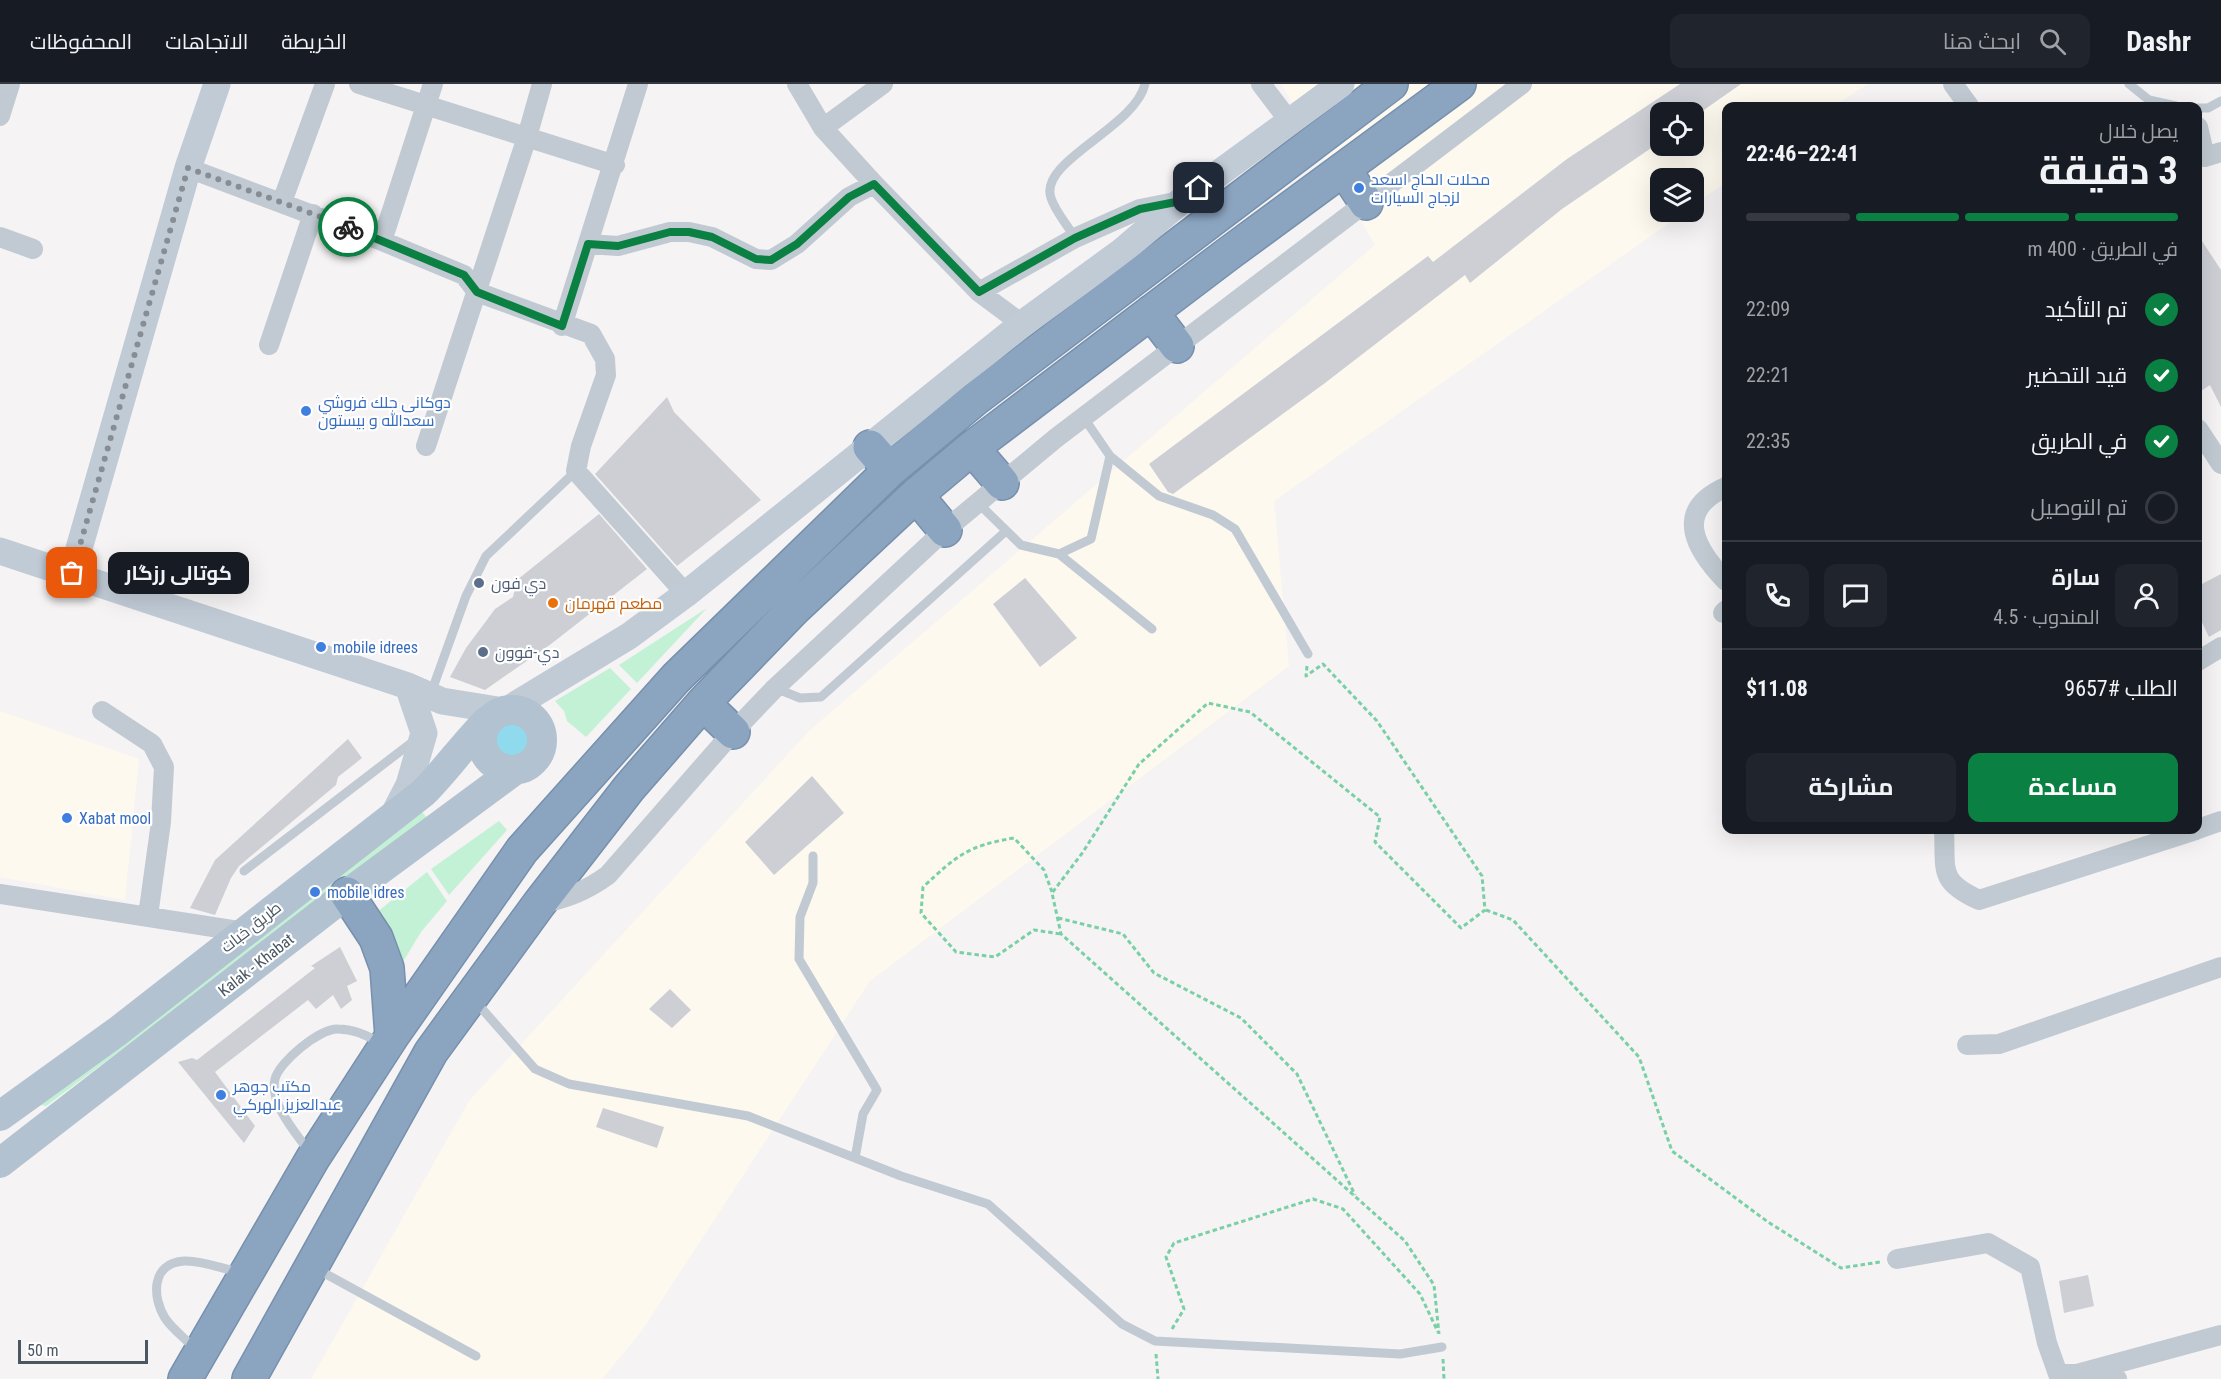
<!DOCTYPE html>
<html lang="ar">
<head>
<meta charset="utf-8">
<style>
  :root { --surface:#171b24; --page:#20242c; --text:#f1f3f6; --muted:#9ea1a6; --line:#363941; --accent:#0b8043 }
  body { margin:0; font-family:"Roboto Condensed",Cairo,sans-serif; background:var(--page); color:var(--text); direction:rtl; height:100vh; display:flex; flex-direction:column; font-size:22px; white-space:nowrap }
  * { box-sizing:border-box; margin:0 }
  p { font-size:20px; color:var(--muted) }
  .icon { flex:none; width:33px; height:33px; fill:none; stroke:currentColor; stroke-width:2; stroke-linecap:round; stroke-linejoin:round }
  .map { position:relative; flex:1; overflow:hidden; direction:ltr }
  .drawer { position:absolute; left:1722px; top:18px; width:480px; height:732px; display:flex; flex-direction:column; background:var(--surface); border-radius:12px; box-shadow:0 6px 24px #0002; direction:rtl }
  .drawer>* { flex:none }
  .buttons { position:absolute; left:1650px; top:18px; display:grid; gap:12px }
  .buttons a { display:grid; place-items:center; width:54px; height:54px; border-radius:12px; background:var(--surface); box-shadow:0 6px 24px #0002; font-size:30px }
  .scale { position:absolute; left:18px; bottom:15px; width:130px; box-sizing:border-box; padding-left:6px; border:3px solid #4a5661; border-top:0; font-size:16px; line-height:21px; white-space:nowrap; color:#4a5661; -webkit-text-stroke:4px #fff; paint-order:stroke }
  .pin { position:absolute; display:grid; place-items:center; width:51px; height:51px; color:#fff; margin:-26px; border-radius:12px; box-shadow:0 3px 9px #0006 }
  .courier { position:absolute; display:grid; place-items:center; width:60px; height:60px; margin:-30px; border:4px solid #0b8043; border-radius:50%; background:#fff; color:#222; box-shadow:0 2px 8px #0007 }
  .bubble { position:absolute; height:42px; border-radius:12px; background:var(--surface); box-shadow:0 6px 24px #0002; font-size:20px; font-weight:700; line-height:42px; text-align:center; direction:rtl }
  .headline em { font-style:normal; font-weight:700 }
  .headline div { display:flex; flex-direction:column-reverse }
  .headline { display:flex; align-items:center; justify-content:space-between; height:102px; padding:0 24px }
  h1 { font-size:39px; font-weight:700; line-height:45px }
  .bar { display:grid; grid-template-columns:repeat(4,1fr); gap:9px 6px; align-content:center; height:72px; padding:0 24px }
  .bar i { height:8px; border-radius:4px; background:var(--line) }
  .bar .current { background:var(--accent) }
  .bar p { grid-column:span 4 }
  .line { display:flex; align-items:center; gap:15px; padding:0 24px; border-top:2px solid var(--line) }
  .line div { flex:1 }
  .round { display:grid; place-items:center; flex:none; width:63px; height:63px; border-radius:12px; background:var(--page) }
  ol { padding:0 24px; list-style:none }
  li { display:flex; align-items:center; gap:18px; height:66px }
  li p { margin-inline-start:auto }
  li .icon { padding:6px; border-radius:50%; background:var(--accent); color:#fff; stroke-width:4 }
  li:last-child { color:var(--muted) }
  li i { width:33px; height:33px; border:3px solid var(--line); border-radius:50% }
  .button { display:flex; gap:12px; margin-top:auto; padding:12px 24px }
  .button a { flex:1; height:69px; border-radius:12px; background:var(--accent); color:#fff; font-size:24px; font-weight:700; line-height:69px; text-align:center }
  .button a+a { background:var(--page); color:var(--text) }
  header { display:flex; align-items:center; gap:36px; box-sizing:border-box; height:84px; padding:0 30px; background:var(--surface); border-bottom:2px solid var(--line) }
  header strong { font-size:28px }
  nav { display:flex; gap:33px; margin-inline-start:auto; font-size:21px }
  .search { width:420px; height:54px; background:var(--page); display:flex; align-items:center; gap:15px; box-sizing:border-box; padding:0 21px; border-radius:12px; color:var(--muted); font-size:22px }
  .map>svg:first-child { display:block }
  .commercial { fill:#fdf9ef; fill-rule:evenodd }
  .green { fill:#c3f1d5 }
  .water { fill:#90daee }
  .building { fill:#cdcfd5 }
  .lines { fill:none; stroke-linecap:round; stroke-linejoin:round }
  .highway-casing { stroke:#7690ad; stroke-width:36 }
  .path { stroke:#7ad0a6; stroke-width:3; stroke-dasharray:4.5 3; stroke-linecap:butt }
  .lane { stroke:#c1cad2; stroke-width:9 }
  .street { stroke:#c1cad2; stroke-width:20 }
  .secondary { stroke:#c1cbd6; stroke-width:27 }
  .primary { stroke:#b3c2d1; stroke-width:30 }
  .highway { stroke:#8ba5c1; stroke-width:33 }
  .done { stroke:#868d94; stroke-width:6; stroke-dasharray:0 10.8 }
  .route { stroke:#0b8043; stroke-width:8 }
  .shop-dot { fill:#3f7fe0; stroke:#fff; stroke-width:2 }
  .service-dot { fill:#5c6f8a; stroke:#fff; stroke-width:2 }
  .food-dot { fill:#e8710a; stroke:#fff; stroke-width:2 }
  .labels { text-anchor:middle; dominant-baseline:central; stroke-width:4.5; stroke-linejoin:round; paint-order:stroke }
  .shop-label { font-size:16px; fill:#366cbe; stroke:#fff; text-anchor:start }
  .service-label { font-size:16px; fill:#4e5e75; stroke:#fff; text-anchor:start }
  .food-label { font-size:16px; fill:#c56008; stroke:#fff; text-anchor:start }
  .street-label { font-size:16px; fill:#4a5661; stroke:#fff }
</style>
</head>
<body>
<header>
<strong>Dashr</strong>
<div class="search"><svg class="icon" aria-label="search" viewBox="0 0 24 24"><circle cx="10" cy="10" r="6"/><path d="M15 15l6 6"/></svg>ابحث هنا</div>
<nav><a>الخريطة</a><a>الاتجاهات</a><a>المحفوظات</a></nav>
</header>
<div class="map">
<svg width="2221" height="1295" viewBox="0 0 2221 1295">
  <rect width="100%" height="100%" fill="#f5f3f3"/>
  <path class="commercial" d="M 1281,0 L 1868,0 L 1834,22 L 1726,22 L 1726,98 L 1694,121 L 1694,94 L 1660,94 L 1660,128 L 1685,128 L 1274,417 L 1289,582 L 870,897 L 641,1248 L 602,1295 L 311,1295 L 469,1017 L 809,647 L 1375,161 ZM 1660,28 L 1694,28 L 1694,62 L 1660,62 Z
    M 0,627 L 139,675 L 125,816 L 0,793 Z"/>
  <path class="green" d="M 707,524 L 637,599 L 619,581 Z
    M 610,584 L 631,605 L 586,653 L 567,637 L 564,627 L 555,617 Z
    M 422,728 L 430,737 L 46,1022 L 40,1021 Z
    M 499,737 L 507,746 L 449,811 L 431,785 Z
    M 427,788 L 447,817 L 421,848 L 398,886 L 376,829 Z"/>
  <path class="water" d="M490 657a22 22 0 1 1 44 0a22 22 0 1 1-44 0Z"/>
  <path class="building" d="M 1680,0 L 1741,0 L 1701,28 L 1660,28 L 1660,58 L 1562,125 L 1470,199 L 1465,191 L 1325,299 L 1173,410 L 1168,408 L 1149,380 L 1428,172 L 1433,178 L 1567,75 Z
    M 2198,151 L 2221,186 L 2221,323 L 2210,301 L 2198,309 Z
    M 667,313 L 674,328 L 761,416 L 677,482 L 595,390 Z
    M 599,430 L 647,485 L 551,560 L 485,606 L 450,593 L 466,564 L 495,525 L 513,513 L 517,496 Z
    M 2221,490 L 2221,546 L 2209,553 L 2198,530 L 2198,502 Z
    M 1025,494 L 1077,554 L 1040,583 L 993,520 Z
    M 348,655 L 362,674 L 338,693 L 336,701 L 239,782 L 231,794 L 215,831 L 190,824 L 215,776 Z
    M 812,692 L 844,729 L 774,791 L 745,758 Z
    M 340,863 L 357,897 L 347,902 L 352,916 L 341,925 L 333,911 L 316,925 L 308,916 L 215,988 L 255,1042 L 244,1059 L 178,978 L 192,974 L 197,976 L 315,884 L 311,882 Z
    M 670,905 L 691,926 L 672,944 L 649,925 Z
    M 603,1024 L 664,1043 L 657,1064 L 596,1043 Z
    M 2088,1191 L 2094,1222 L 2064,1229 L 2059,1197 Z"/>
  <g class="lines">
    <g class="highway-casing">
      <path id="highway" d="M 1344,85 L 1366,119
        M 1151,228 L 1177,262
        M 870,363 L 890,386
        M 972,364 L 1002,399
        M 916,411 L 945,446
        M 703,619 L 733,648
        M 347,810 L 376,854 L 387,884 L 392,952
        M 185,1295 L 313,1074 L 392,952 L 522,766 L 676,594 L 890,386 L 975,315 L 1391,0
        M 249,1295 L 431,968 L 539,820 L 629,704 L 703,619 L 795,524 L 916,411 L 972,364 L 1228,170 L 1459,0"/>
    </g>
    <path class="path" d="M 1307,582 L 1306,592 L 1323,580 L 1377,637 L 1482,792 L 1485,826 L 1461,844 L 1375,758 L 1380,733 L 1250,628 L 1208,619 L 1139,680 L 1083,768 L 1052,809 L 1061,850 L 1405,1157 L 1434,1201 L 1439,1250
      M 1052,808 L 1044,786 L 1014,754 C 967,762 958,771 923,803 L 921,829 L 956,868 L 995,873 L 1034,846 L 1061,850
      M 1486,826 L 1513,836 L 1639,973 L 1672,1067 L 1768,1138 L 1841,1184 L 1880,1178
      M 1058,834 L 1123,850 L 1154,889 L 1241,934 L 1297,990 L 1355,1111
      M 1172,1245 L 1184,1225 L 1166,1173 L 1174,1159 L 1313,1115 L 1343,1125 L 1420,1210 L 1438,1248
      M 1156,1270 L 1158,1295
      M 1443,1275 L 1444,1295"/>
    <path class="lane" d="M 2129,0 L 2149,16 L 2176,22
      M 2198,24 L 2208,24 L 2221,17
      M 1075,154 C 1068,142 1055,127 1051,114 C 1038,77 1135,44 1145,0
      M 1110,372 L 1159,412 L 1213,431 L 1235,445 L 1308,570
      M 978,419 L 1021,461 L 1059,470 L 1091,455 L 1110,372 L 1084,334
      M 1059,470 L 1152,545
      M 775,604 L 800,614 L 821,613 L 1006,447
      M 431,609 L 466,512 L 486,472 L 576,387
      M 813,772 L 813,799 L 800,833 L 799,875 L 877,1006 L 863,1030 L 855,1074
      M 244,787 L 415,656
      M 476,918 L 535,985 L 569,1000 L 748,1032 L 901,1092 L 988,1120 L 1122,1240 L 1155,1257 L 1400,1270 L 1442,1263
      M 310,1069 C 297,1050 269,1020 275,995 C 279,978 320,944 338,945 C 353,945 369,952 381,960
      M 315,1184 L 476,1272
      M 195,1265 C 186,1255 172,1245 165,1234 C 152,1213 151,1179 184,1177 C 201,1176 223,1185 239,1188"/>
    <path class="street" d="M 359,0 L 615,81
      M 797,0 L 823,44 L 874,100 L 979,208 L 1022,240
      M 1261,0 L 1290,38
      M 1953,0 L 1969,22
      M 0,32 L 10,0
      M 2198,43 L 2205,73 L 2221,68
      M 823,44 L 883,0
      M 188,84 L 382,157 L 464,191 L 477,208 L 591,250 L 605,275 L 606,291 L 581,362 L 576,387 L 686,510
      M 282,118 L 325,0
      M 0,153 L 33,165
      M 382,157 L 433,0
      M 588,160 L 618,162 L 670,148 L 689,148 L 712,153 L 756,175 L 771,176 L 797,160 L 849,113 L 874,100
      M 979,208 L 1075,154 L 1140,125 L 1180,117
      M 562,242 L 638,0
      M 269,261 L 313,130
      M 2198,345 L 2221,380
      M 426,362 L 527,53 L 542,0
      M 1726,403 C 1672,427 1696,466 1726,497
      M 1723,529 L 1726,526
      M 2198,577 L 2221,563
      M 102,627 L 152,660 L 164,683 L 161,738 L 148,832
      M 2198,745 L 2221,737
      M 1944,746 C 1946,787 1938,797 1979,816 L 2196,746
      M 0,810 L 245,848
      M 539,820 C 566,815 586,807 608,791 L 733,648 L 775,604 L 945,446 L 1056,354 L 1522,0
      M 1967,961 L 1999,960 L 2221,883
      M 1897,1175 L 1988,1159 L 2030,1183 L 2047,1259 L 2058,1290 L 2077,1290
      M 2117,1295 L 2077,1290 L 2221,1251"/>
    <path class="secondary" d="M 0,467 L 408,602 L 442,617 L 504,627
      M 72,489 L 188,84 L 217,0
      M 507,626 L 629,552 L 686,510 L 1022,240 L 1121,168 L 1181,117 L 1341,0
      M 393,732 L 409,701 L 424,649 L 408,602"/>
    <path class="primary" d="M482 656a30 30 0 1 1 60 0a30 30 0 1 1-60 0Z
      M 0,1032 L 118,947 L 423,709 C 446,686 464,660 487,637
      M 0,1079 L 347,810 L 515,686"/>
    <use href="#highway" class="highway"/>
  </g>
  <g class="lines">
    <path class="done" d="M 72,489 L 188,84 L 348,143"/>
    <path class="route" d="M 348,143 L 464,191 L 477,208 L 562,242 L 588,160 L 618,162 L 670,148 L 689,148 L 712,153 L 756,175 L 771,176 L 797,160 L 849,113 L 874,100 L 979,208 L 1075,154 L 1140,125 L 1181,117 L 1199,104"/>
  </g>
  <g class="shop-dot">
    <circle cx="1359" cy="104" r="6"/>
    <circle cx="306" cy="327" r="6"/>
    <circle cx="321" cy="563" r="6"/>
    <circle cx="67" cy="734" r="6"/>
    <circle cx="315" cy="808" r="6"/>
    <circle cx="221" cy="1011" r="6"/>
  </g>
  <g class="service-dot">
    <circle cx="479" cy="499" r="6"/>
    <circle cx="483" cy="568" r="6"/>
  </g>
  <circle class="food-dot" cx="553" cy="519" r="6"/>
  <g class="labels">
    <g class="shop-label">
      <text x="1371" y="95">محلات الحاج اسعد<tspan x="1371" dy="18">لزجاج السيارات</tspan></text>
      <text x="318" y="318">دوكانى جلك فروشي<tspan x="318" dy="18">سعدالله و بيستون</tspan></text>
      <text x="333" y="563">mobile idrees</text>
      <text x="79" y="734">Xabat mool</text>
      <text x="327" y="808">mobile idres</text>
      <text x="233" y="1002">مكتب جوهر<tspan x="233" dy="18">عبدالعزيز الهركي</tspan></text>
    </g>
    <g class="service-label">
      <text x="491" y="499">دي فون</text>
      <text x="495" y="568">دي-فوون</text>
    </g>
    <g class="food-label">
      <text x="565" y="519">مطعم قهرمان</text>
    </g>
    <g class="street-label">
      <text transform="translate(251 843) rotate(-38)">طريق خبات</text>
      <text transform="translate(256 881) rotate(-38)">Kalak - Khabat</text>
    </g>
  </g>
</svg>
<div class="buttons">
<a><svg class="icon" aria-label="locate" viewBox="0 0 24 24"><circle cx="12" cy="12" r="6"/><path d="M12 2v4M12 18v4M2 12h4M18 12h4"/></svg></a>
<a><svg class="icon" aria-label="layers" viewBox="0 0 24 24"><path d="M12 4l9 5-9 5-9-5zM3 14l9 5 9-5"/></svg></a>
</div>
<div class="scale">50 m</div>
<div class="pin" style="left:72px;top:489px;background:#ea580c"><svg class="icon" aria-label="bag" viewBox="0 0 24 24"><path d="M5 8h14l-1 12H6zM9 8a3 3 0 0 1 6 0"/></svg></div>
<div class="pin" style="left:1199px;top:104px;background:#1f2937"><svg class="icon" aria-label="home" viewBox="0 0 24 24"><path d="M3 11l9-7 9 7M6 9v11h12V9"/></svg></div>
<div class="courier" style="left:348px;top:143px"><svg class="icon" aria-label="bike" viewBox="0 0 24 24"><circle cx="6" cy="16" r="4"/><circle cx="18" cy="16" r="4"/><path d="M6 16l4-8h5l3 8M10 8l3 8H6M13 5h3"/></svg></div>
<div class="bubble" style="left:108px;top:468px;width:141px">كوتالى رزگار</div>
<section class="drawer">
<div class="headline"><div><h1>3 دقيقة</h1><p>يصل خلال</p></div><em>22:41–22:46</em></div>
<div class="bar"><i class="current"></i><i class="current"></i><i class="current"></i><i></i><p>في الطريق · 400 m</p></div>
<ol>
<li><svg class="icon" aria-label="check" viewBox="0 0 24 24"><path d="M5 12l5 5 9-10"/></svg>تم التأكيد<p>22:09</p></li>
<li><svg class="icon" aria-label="check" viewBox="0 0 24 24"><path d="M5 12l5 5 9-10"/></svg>قيد التحضير<p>22:21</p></li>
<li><svg class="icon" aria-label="check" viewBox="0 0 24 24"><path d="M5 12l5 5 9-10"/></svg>في الطريق<p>22:35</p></li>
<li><i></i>تم التوصيل</li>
</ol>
<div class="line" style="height:108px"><a class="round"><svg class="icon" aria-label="person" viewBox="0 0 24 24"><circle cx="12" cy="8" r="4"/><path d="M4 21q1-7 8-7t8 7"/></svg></a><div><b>سارة</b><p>المندوب · 4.5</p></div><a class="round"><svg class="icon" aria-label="chat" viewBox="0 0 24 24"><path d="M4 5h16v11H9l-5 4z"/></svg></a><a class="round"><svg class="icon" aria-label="phone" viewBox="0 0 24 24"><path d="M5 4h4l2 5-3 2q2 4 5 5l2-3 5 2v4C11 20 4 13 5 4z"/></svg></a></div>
<div class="line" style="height:78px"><div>الطلب #9657</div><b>$11.08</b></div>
<div class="button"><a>مساعدة</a><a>مشاركة</a></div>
</section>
</div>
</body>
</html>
